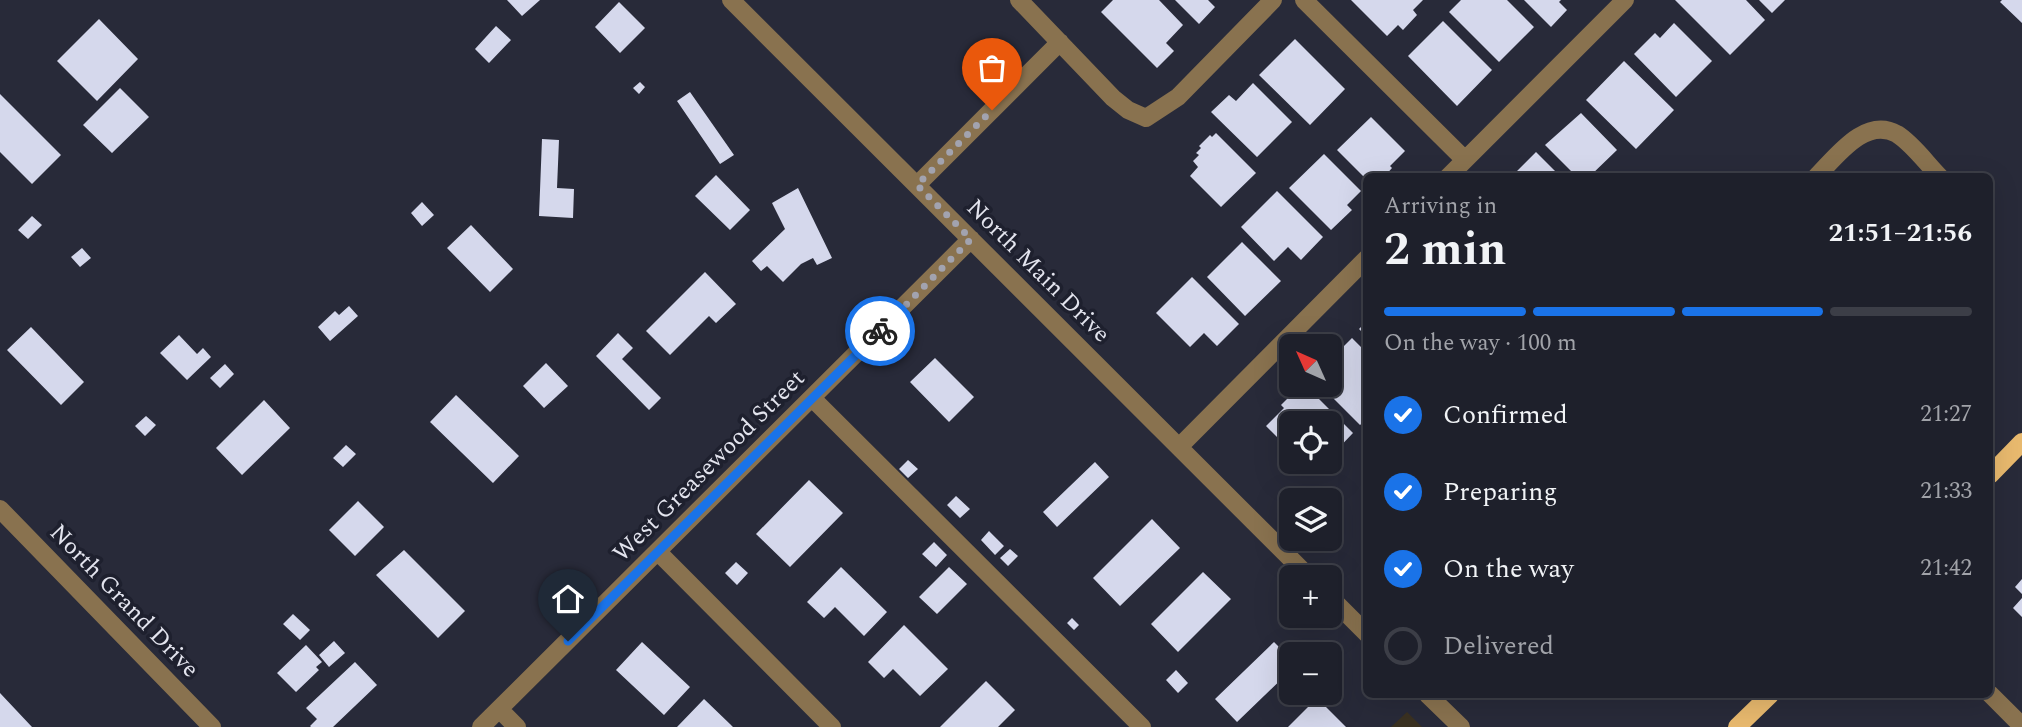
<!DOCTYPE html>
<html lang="en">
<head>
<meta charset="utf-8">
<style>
  :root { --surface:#1e202b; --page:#262833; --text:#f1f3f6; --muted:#a1a3a9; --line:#3c3e47; --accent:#1a73e8 }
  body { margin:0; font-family:Spectral,serif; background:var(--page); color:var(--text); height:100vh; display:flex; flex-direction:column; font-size:26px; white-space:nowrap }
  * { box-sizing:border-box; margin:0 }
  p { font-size:23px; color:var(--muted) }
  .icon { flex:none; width:38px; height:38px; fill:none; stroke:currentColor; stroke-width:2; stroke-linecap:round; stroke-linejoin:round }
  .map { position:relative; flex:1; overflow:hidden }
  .details { position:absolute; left:1363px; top:173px; width:630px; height:525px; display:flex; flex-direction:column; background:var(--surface); border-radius:10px; box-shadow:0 7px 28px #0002,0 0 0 2px var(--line) }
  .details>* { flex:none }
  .needle { width:46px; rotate:315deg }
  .fabs { position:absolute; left:1279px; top:334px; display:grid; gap:14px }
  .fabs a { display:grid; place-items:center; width:63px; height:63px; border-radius:10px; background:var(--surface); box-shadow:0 7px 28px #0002,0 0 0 2px var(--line); font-size:35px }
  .pin { position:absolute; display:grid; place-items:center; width:60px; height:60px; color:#fff; margin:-72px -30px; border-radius:50% 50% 50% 0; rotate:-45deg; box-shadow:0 0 7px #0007 }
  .pin .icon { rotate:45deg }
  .courier { position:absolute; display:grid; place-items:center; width:70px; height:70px; margin:-35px; border:5px solid #1a73e8; border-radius:50%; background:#fff; color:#222; box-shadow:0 2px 9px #0007 }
  .overview em { font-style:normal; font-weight:700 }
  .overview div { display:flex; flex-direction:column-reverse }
  .overview { display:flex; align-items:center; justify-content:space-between; height:119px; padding:0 21px }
  h1 { font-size:46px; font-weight:700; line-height:52px }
  .bar { display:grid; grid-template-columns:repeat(4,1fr); gap:10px 7px; align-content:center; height:84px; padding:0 21px }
  .bar i { height:9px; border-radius:5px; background:var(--line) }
  .bar .on { background:var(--accent) }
  .bar p { grid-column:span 4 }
  ol { padding:0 21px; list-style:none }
  li { display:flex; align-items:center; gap:21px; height:77px }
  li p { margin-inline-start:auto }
  li .icon { padding:7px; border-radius:50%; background:var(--accent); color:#fff; stroke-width:4 }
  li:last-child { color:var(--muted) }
  li i { width:38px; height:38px; border:4px solid var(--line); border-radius:50% }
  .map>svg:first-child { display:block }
  .commercial { fill:#3a3121 }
  .building { fill:#d5d8ec }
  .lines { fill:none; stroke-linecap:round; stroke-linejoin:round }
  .minor { stroke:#89724f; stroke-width:18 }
  .major { stroke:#e8b96e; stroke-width:18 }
  .done { stroke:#a2a3af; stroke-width:7; stroke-dasharray:0 12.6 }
  .route { stroke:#1a73e8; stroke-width:9 }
  .labels { text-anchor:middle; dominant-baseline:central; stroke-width:7; stroke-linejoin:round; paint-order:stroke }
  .street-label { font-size:24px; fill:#e3e4ee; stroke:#1e202e }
</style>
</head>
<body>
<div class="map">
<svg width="2022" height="727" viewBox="0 0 2022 727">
  <rect width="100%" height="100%" fill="#282a39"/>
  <path class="commercial" d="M 1407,712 L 1422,727 L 1391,727 Z"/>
  <path class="building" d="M 507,0 L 540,0 L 522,16 Z
    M 1113,0 L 1159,0 L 1183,25 L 1166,43 L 1174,51 L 1157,68 L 1101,12 Z
    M 1175,0 L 1208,0 L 1215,7 L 1199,24 Z
    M 1351,0 L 1423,0 L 1413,10 L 1417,15 L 1403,30 L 1398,25 L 1387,36 Z
    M 1461,0 L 1507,0 L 1534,27 L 1499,62 L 1449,12 Z
    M 1524,0 L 1561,0 L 1559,2 L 1567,10 L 1551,27 Z
    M 1675,0 L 1746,0 L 1765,20 L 1730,55 Z
    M 1759,0 L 1785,0 L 1772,13 Z
    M 2002,0 L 2022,0 L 2022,23 L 2000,2 Z
    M 619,2 L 645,28 L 620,53 L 595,27 Z
    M 99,19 L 138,59 L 97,101 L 57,61 Z
    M 1443,21 L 1492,70 L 1457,106 L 1408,56 Z
    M 1674,23 L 1712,61 L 1676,97 L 1634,54 L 1655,33 L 1660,38 Z
    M 496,26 L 511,40 L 489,63 L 475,49 Z
    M 1295,39 L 1345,89 L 1310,125 L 1259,75 Z
    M 1624,61 L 1674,110 L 1636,149 L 1586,100 Z
    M 640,82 L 645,87 L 639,94 L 633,88 Z
    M 1253,83 L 1292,122 L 1257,157 L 1211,112 L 1229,95 L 1236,101 Z
    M 120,88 L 149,117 L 112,153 L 83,125 Z
    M 690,92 L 734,155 L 720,164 L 677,101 Z
    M 0,94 L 61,155 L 32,184 L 0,152 Z
    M 1581,113 L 1617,150 L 1589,177 L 1577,177 L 1545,145 Z
    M 1371,117 L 1405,151 L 1390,166 L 1392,168 L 1384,177 L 1367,177 L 1367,180 L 1337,150 Z
    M 1216,133 L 1256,173 L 1221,207 L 1190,176 L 1198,167 L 1193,161 L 1199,155 L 1196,153 L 1201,148 L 1199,146 L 1210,135 L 1212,137 Z
    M 542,139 L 559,140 L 557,188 L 574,189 L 573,218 L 539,216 Z
    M 1536,152 L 1561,177 L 1511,177 Z
    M 1324,154 L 1361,191 L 1347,205 L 1352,210 L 1331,230 L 1289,188 Z
    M 716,175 L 750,210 L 730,230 L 695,196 Z
    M 798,188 L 832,258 L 817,265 L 813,258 L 801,264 L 783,282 L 767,266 L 761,271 L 752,261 L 785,229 L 772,203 Z
    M 1277,191 L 1323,237 L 1301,260 L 1288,247 L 1274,261 L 1241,227 Z
    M 422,202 L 434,215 L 422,226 L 411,213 Z
    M 32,216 L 42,225 L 28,239 L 18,230 Z
    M 471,225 L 513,269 L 490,292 L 447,248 Z
    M 1242,242 L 1281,281 L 1245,316 L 1207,277 Z
    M 82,248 L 91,258 L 80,267 L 71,257 Z
    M 705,272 L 736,304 L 716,323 L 709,316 L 670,355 L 646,331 Z
    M 1192,277 L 1239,324 L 1217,346 L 1204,333 L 1190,347 L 1156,313 Z
    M 349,306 L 358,316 L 330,341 L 318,327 L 335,311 L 339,315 Z
    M 1367,321 L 1367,337 L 1359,329 Z
    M 31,327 L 84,382 L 61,405 L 7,350 Z
    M 618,333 L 633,348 L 622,359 L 661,398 L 649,410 L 596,356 Z
    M 179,335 L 197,354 L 203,348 L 211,357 L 187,380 L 160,353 Z
    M 1352,338 L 1367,353 L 1367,419 L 1360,425 L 1320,385 L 1330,385 L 1330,356 L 1332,355 L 1334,356 Z
    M 935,358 L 974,397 L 949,422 L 910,382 Z
    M 546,363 L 568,386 L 544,408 L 523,386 Z
    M 225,364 L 234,374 L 220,388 L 210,378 Z
    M 1301,385 L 1305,385 L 1353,433 L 1330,457 L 1330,424 L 1292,424 L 1292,452 L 1266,426 L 1284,408 L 1281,405 Z
    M 456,395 L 519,456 L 493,483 L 430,422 Z
    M 264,400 L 290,428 L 242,475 L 216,448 Z
    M 146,416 L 156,425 L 145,436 L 135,426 Z
    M 346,445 L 356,454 L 343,467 L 333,458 Z
    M 908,460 L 918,469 L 908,478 L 899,469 Z
    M 1095,462 L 1109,477 L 1057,527 L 1043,512 Z
    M 1302,462 L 1325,462 L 1313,473 Z
    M 809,480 L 843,513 L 790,567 L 756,534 Z
    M 956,496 L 970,509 L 960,518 L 947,505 Z
    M 358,501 L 384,527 L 355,556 L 329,530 Z
    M 1152,519 L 1180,548 L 1120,606 L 1093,578 Z
    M 989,531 L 1004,546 L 995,555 L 981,540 Z
    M 934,542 L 947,555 L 936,567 L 922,554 Z
    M 1010,549 L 1018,556 L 1008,566 L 1000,558 Z
    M 404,550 L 465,611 L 438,638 L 376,575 Z
    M 736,562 L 748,573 L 737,585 L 725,573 Z
    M 841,567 L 887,612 L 864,636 L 835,607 L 824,618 L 807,602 Z
    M 949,567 L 967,584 L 937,614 L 919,597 Z
    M 1203,572 L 1231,599 L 1178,652 L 1151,624 Z
    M 2022,579 L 2022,594 L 2015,587 Z
    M 2022,598 L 2022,617 L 2013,608 Z
    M 293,614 L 310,630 L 300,640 L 283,624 Z
    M 1072,618 L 1079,625 L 1074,630 L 1067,623 Z
    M 904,625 L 948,669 L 920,696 L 893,669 L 884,678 L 868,662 Z
    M 334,641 L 345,653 L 329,667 L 319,655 Z
    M 642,642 L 690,687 L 664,715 L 616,670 Z
    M 1274,642 L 1292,660 L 1292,669 L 1237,722 L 1215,699 Z
    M 306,645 L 322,662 L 316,667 L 319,670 L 296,692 L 277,673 Z
    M 355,662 L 377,685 L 333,727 L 311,727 L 310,726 L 317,719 L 306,708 Z
    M 1176,670 L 1188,683 L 1178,693 L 1166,680 Z
    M 986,681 L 1015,710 L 998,727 L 940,727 Z
    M 0,693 L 32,727 L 0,727 Z
    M 1317,698 L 1346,727 L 1288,727 Z
    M 704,699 L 730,724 L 733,727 L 677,727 Z"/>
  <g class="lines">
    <path class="minor" d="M 731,0 L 1310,578
      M 1019,0 L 1113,98 L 1128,110 L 1146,118 L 1178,97 L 1273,0
      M 1304,0 L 1465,160
      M 1448,177 L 1625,0
      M 1816,177 C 1836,157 1865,116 1897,134 C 1913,144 1927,164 1940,177
      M 917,185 L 1060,42
      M 812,398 L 1142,727
      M 1179,447 L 1367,258
      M 0,509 L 212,727
      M 658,552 L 832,727
      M 1330,597 L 1367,634
      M 1990,694 L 2022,726
      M 1428,695 L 1461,727
      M 499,709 L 517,727
      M 481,727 L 971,239"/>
    <path class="major" d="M 1990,475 L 2022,442
      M 1737,727 L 1770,695"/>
  </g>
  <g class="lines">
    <path class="done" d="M 880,331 L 971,239 L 917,185 L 992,110"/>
    <path class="route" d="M 568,641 L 880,331"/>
  </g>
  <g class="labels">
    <g class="street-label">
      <text transform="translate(1038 271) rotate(45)">North Main Drive</text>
      <text transform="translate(709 466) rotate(-45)">West Greasewood Street</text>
      <text transform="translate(124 601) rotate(46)">North Grand Drive</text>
    </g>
  </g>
</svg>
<div class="fabs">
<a><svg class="needle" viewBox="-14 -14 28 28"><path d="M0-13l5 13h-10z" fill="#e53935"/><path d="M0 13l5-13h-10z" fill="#a1a3a9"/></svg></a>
<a><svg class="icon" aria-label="locate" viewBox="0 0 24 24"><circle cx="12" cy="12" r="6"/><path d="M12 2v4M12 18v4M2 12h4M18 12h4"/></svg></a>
<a><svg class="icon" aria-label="layers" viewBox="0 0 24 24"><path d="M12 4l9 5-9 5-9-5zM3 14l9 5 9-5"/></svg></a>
<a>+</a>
<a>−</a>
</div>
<div class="pin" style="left:992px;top:110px;background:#ea580c"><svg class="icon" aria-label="bag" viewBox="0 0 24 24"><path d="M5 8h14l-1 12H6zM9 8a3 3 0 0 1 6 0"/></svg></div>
<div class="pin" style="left:568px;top:641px;background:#1f2937"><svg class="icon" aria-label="home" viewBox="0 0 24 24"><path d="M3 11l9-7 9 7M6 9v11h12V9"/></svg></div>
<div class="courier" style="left:880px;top:331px"><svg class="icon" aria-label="bike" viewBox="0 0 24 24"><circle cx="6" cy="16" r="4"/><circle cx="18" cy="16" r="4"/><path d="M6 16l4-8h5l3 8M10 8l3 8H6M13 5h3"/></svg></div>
<section class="details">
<div class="overview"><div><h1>2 min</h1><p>Arriving in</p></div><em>21:51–21:56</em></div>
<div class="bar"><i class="on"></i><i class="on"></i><i class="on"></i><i></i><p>On the way · 100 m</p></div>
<ol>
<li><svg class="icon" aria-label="check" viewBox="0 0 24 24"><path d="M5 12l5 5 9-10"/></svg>Confirmed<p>21:27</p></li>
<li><svg class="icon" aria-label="check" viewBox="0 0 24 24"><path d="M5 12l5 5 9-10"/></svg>Preparing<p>21:33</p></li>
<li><svg class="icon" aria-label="check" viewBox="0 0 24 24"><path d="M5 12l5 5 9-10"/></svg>On the way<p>21:42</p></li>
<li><i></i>Delivered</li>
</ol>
</section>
</div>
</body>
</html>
